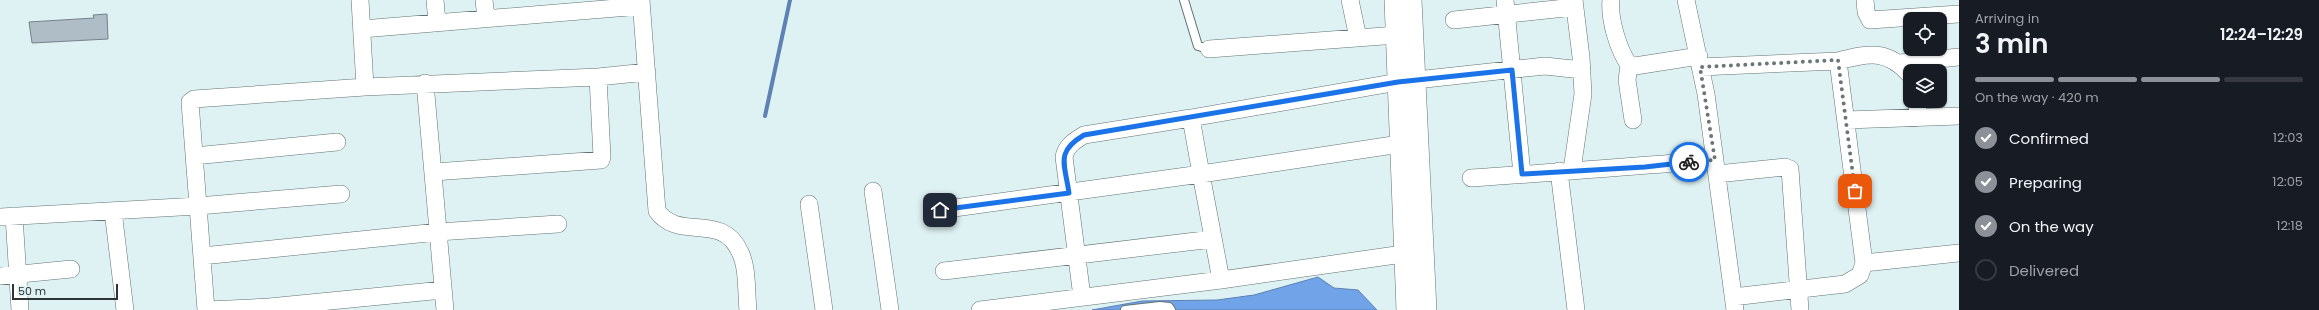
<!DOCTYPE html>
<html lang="en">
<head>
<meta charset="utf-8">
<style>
  :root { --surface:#171b24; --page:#242831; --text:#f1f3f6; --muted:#9ea1a6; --line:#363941; --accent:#8c9099 }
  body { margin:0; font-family:Poppins,sans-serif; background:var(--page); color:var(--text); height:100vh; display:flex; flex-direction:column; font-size:15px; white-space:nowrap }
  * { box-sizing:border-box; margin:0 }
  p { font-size:13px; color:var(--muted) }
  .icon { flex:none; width:22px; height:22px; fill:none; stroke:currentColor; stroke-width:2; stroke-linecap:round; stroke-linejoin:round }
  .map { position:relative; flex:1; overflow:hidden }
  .side { display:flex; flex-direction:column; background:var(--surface); width:360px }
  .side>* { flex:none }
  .buttons { position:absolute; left:1903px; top:12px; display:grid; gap:8px }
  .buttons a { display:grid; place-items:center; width:44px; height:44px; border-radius:8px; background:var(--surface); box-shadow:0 1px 3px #0004; font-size:20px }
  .scale { position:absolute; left:12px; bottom:10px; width:106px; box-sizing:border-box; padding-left:4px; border:2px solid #2d3435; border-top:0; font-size:11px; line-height:14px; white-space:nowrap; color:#2d3435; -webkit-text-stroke:3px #dff2f3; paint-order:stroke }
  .pin { position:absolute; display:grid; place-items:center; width:34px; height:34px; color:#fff; margin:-17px; border-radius:8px; box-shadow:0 2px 6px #0006 }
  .courier { position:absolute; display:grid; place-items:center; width:40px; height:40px; margin:-20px; border:3px solid #1a73e8; border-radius:50%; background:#fff; color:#222; box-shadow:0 1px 5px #0007 }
  .headline em { font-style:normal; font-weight:600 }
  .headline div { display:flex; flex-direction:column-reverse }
  .headline { display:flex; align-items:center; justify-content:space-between; height:68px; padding:0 16px }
  h1 { font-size:26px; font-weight:600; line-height:30px }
  .bar { display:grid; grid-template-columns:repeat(4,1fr); gap:6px 4px; align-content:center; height:48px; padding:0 16px }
  .bar i { height:5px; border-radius:3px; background:var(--line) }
  .bar .on { background:var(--accent) }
  .bar p { grid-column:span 4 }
  ol { padding:0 16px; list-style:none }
  li { display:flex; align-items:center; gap:12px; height:44px }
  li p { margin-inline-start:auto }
  li .icon { padding:4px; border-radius:50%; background:var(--accent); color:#fff; stroke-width:4 }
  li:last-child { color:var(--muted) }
  li i { width:22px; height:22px; border:2px solid var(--line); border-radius:50% }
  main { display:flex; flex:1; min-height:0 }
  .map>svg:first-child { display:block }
  .water { fill:#71a3e9; stroke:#5d82b3 }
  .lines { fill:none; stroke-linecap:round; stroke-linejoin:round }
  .stream { stroke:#5d82b3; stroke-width:4 }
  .building { fill:#afbec6; stroke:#738289 }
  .service-casing { stroke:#617273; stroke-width:10 }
  .minor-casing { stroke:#617273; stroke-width:18 }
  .tertiary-casing { stroke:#617273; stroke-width:22 }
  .service { stroke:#fff; stroke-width:8 }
  .minor { stroke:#fff; stroke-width:17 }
  .tertiary { stroke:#fff; stroke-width:21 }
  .done { stroke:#6b7678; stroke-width:4; stroke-dasharray:0 7.2 }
  .route { stroke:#1a73e8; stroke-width:5 }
</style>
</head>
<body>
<main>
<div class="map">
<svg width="1959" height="310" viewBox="0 0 1959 310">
  <rect width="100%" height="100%" fill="#dff2f3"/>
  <path class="water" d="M 1318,277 L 1334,288 L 1358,290 L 1377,310 L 1092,310 L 1142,301 L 1217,300 L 1254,295 Z"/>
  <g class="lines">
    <path class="stream" d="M 765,116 L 790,0"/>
  </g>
  <path class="building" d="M 107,14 L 108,39 L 32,43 L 29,22 L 94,18 L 93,15 Z"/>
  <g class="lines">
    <g class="service-casing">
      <path id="service" d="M 1184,0 L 1198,46 L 1209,49
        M 1125,310 L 1160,306 L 1169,307 L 1171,310"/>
    </g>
    <g class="minor-casing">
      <path id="minor" d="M 435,0 L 437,23
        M 484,0 L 486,19
        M 641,0 L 657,211 C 679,242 722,211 740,252 C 748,268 746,292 748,310
        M 1350,0 L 1358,38
        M 1505,0 L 1522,174
        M 1611,0 C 1609,19 1618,49 1629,65 L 1635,66 L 1699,56
        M 1686,0 L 1706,94 L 1735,310
        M 1865,0 L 1866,12 L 1870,20 L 1959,14
        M 1454,20 L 1574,7
        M 362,29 L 641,6
        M 1209,49 L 1397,35
        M 1838,61 C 1868,53 1888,49 1910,75
        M 1900,63 L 1959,57
        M 1629,65 L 1627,80 L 1633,120
        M 1700,67 L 1838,61 L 1864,263 L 1959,253
        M 425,83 L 445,310
        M 365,87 L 598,77 L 647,72
        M 1917,101 L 1918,118
        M 1846,120 L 1959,116
        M 1413,142 L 1201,174 L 1191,118 L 1398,82 L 1545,66 L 1582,70
        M 194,156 L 337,142
        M 1572,170 L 1583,94 L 1581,57 L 1574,0
        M 1559,171 L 1576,310
        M 434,172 L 601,160 L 602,157 L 598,77
        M 1717,174 L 1785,167 L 1790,169 L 1800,310
        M 1471,178 C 1552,173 1634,166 1715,160
        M 873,191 L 890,310
        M 809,204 L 824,310
        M 940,210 L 1201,174 L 1221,280
        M 113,211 L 125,310
        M 14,216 L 20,310
        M 0,217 L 198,206 L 341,194
        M 202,256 L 438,232 L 558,224
        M 944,271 L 1213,239
        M 0,276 L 71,269
        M 1082,297 L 1064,157 C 1066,146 1074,141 1084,135 L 1191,118
        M 1733,297 L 1845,284 L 1860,275 L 1864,263
        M 206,310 L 190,102 L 194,99 L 365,87 L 360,0
        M 208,310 L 269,307 L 443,290
        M 980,310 L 1221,280 L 1417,252"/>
    </g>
    <g class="tertiary-casing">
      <path id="tertiary" d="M 1395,0 L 1407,310
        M 1411,0 L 1426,310"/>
    </g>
    <use href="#service" class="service"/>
    <use href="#minor" class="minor"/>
    <use href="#tertiary" class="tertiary"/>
  </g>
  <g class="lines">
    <path class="done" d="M 1689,162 L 1715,160 L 1700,67 L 1838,60 L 1855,191"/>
    <path class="route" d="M 940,210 L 1069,193 C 1065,164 1055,152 1084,135 L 1398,82 L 1512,70 L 1522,174 L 1645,167 L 1689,162"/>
  </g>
</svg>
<div class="buttons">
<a><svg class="icon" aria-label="locate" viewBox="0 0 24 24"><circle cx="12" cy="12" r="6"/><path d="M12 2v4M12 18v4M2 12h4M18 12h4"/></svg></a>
<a><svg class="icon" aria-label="layers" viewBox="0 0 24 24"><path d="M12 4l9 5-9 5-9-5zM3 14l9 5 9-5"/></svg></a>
</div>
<div class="scale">50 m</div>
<div class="pin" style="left:1855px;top:191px;background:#ea580c"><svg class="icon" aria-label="bag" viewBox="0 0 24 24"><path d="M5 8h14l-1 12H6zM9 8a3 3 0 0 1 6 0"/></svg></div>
<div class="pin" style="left:940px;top:210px;background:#1f2937"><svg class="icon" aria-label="home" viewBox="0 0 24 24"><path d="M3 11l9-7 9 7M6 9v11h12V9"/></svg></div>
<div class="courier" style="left:1689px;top:162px"><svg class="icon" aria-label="bike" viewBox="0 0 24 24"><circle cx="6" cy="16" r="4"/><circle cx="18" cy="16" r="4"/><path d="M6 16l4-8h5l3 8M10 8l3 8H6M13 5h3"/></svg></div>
</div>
<section class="side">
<div class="headline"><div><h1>3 min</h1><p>Arriving in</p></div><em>12:24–12:29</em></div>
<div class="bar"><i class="on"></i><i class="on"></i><i class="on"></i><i></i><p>On the way · 420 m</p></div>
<ol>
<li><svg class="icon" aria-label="check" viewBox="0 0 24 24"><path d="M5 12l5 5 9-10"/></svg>Confirmed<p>12:03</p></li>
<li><svg class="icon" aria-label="check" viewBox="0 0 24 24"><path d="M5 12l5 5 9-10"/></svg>Preparing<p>12:05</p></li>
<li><svg class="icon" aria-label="check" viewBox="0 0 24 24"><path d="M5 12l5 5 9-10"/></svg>On the way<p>12:18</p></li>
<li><i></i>Delivered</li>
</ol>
</section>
</main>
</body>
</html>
